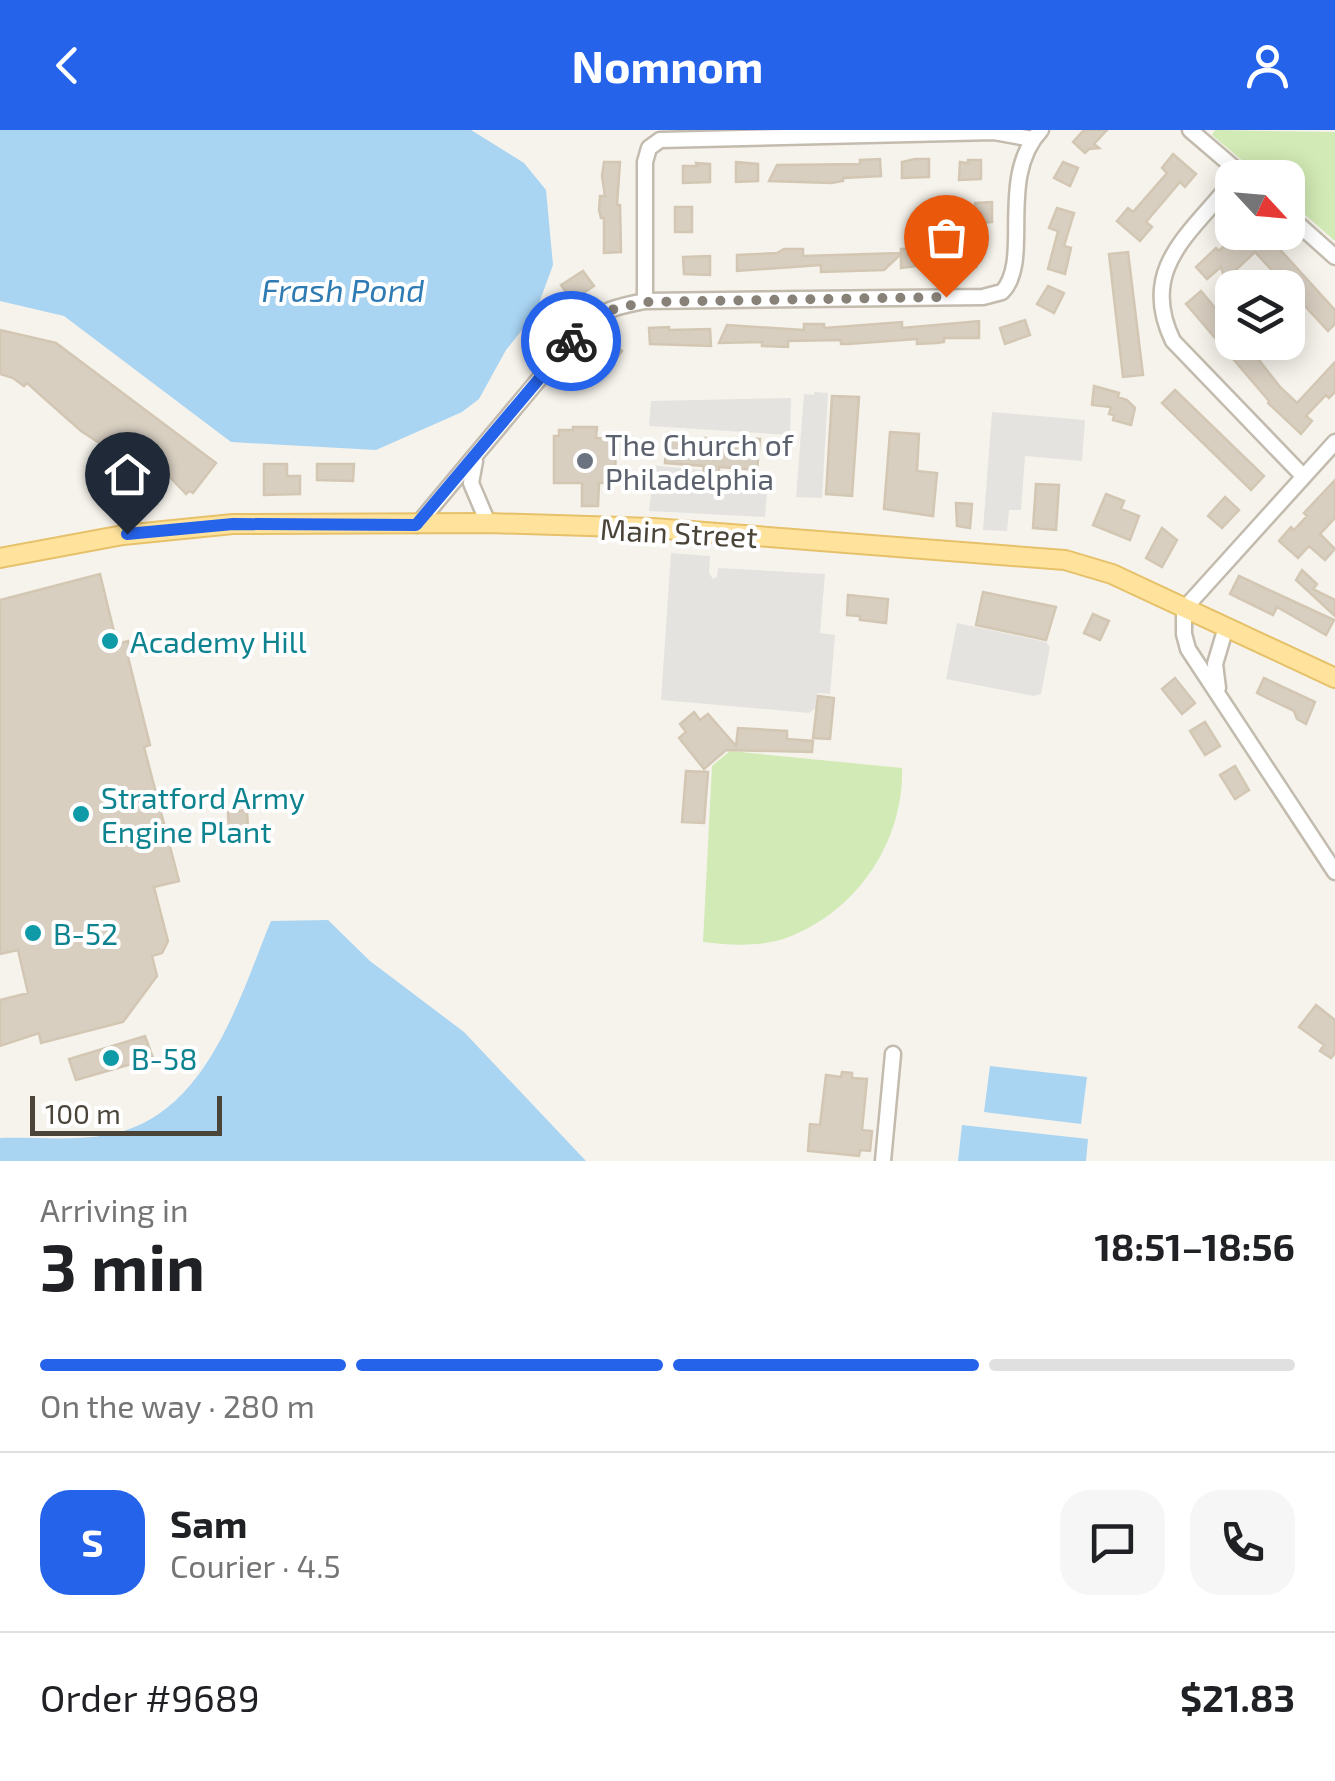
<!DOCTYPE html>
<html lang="en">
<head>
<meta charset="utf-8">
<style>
  :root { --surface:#fff; --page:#f6f6f6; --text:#202124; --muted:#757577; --line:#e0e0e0; --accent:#2563eb }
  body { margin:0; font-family:"Exo 2",sans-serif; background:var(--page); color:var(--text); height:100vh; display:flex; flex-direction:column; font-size:38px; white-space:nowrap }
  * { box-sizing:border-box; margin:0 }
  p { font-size:32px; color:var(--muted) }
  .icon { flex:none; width:55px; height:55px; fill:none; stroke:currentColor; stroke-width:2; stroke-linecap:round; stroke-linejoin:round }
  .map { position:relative; height:1031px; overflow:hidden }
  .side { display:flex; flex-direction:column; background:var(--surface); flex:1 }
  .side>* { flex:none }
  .needle { width:65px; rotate:116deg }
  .tools { position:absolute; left:1215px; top:30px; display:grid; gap:20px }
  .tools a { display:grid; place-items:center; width:90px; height:90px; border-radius:20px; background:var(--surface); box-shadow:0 5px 25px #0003; font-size:50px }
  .scale { position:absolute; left:30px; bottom:25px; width:192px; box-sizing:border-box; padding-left:10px; border:5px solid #4b4439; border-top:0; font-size:28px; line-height:35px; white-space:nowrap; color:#4b4439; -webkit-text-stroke:8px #fff; paint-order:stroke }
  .pin { position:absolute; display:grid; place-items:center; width:85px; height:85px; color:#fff; margin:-102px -42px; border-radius:50% 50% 50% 0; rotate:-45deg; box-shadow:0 0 10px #0007 }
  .pin .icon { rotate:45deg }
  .courier { position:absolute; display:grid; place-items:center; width:100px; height:100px; margin:-50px; border:8px solid #2563eb; border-radius:50%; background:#fff; color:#222; box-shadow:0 2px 12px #0007 }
  .head em { font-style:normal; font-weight:700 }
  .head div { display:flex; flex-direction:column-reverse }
  .head { display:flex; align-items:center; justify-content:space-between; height:170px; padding:0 40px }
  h1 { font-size:65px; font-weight:700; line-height:75px }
  .bar { display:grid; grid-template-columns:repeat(4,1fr); gap:15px 10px; align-content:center; height:120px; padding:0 40px }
  .bar i { height:12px; border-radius:8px; background:var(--line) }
  .bar .on { background:var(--accent) }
  .bar p { grid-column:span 4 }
  .line { display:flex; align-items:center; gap:25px; padding:0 40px; border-top:2px solid var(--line) }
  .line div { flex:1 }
  .round { display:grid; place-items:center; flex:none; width:105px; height:105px; border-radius:30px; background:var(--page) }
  header { display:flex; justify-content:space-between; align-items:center; height:130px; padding:0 40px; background:var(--accent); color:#fff; font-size:45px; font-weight:700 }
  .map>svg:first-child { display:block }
  .green { fill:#d2eab5 }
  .parking { fill:#e5e3e0 }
  .water { fill:#a9d4f2 }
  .building { fill:#d8cfc1; stroke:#d3c7b4; stroke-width:2.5 }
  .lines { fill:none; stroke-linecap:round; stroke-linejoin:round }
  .minor-casing { stroke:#c2bbae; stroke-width:19 }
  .major-casing { stroke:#e6c16a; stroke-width:22 }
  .minor { stroke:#fff; stroke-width:14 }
  .major { stroke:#ffe39c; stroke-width:18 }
  .done { stroke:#878178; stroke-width:10; stroke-dasharray:0 18 }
  .route { stroke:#2563eb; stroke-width:12 }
  .worship-dot { fill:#6b7280; stroke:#fff; stroke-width:4 }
  .culture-dot { fill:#0f9aa8; stroke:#fff; stroke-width:4 }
  .labels { text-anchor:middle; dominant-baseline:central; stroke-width:8; stroke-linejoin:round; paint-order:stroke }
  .worship-label { font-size:30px; fill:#5b616d; stroke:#fff; text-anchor:start }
  .street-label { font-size:30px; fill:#4b4439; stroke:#fff }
  .culture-label { font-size:30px; fill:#0d838f; stroke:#fff; text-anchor:start }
  .water-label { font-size:32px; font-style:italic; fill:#2e7ab2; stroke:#fff }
</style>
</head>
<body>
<header><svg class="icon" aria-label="back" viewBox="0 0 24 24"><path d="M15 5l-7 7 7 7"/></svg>Nomnom<svg class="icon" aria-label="person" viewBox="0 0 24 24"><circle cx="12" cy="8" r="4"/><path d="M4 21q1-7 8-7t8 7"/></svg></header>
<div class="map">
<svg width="1335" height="1031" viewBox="0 0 1335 1031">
  <rect width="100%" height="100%" fill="#f6f3ec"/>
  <path class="green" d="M 1215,0 L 1335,2 L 1335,111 L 1288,70 L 1288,48 L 1262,47 L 1212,5 Z
    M 730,621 L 902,638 C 904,714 854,786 780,810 C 755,817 728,815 703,812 L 712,636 Z"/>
  <path class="parking" d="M 814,262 L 828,263 L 822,368 L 796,367 L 804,264 L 814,265 Z
    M 791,268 L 790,305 L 649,296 L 651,271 Z
    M 992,282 L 1085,290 L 1082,331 L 1025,326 L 1021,380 L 1009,380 L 1007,401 L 983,400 Z
    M 649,335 L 701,340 L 701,345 L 719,346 L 726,341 L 763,342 L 767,361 L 765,387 L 649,381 L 652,355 Z
    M 671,423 L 710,426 L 709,443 L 713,449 L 717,447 L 718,438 L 825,444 L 820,503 L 835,505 L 830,564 L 817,563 L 816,578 L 809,583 L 661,570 Z
    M 957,493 L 1046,512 L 1050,517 L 1041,564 L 1034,566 L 946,549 Z"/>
  <path class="water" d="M 0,0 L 471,0 L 524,33 L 546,60 L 553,135 L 535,184 L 506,220 L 479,269 L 462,282 L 376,320 L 231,312 L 64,186 L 0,171 Z
    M 328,790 L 370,831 L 464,902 L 586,1031 L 0,1031 L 0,1008 C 35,1007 73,1011 107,1005 C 206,988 238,871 271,791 Z
    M 990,936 L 1087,947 L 1081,994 L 984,982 Z
    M 962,995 L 1088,1009 L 1086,1031 L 958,1031 Z"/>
  <path class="building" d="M 1084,0 L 1107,0 L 1094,14 L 1099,18 L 1089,19 L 1085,23 L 1073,12 Z
    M 1173,24 L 1196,44 L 1185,57 L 1180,52 L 1146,92 L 1152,97 L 1140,111 L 1117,91 L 1128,78 L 1133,82 L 1167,43 L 1162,38 Z
    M 880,29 L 881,46 L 843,48 L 843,51 L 831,53 L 769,51 L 777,35 L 860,34 L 860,30 Z
    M 915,29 L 929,29 L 929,47 L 902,48 L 902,32 Z
    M 968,30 L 981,30 L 981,49 L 959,50 L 960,32 L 968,33 Z
    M 604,32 L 620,32 L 617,75 L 620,75 L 621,122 L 604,123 L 604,88 L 601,88 L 599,80 L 600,66 L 605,66 L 602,46 Z
    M 736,32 L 758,34 L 758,51 L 736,52 Z
    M 1063,32 L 1078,38 L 1070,56 L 1054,48 Z
    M 696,33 L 710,34 L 710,52 L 683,53 L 683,36 L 697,36 Z
    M 992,72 L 992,92 L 975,93 L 975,73 Z
    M 675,77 L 692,77 L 692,102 L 675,102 Z
    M 1057,78 L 1074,83 L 1064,116 L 1071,118 L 1065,144 L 1048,139 L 1058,101 L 1049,98 Z
    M 1251,102 L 1264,102 L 1335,180 L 1335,194 L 1328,201 L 1255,122 L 1225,150 L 1221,137 L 1207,149 L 1196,137 L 1216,118 L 1219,121 L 1226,114 L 1232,120 Z
    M 969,117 L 976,119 L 976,137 L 950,136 L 949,118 Z
    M 784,119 L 803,119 L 803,126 L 901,123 L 901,119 L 923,119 L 923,135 L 901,138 L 901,124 L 884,140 L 821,142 L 821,135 L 737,141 L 737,125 L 777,123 Z
    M 1128,122 L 1143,245 L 1123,247 L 1109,124 Z
    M 710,126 L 710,145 L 684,144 L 683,127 Z
    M 583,141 L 594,156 L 572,170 L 561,155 Z
    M 1048,156 L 1064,163 L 1054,183 L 1037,174 Z
    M 1201,161 L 1232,198 L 1232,212 L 1245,212 L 1280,257 L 1297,273 L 1335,232 L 1335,262 L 1329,268 L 1326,265 L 1306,286 L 1312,291 L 1301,304 L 1268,273 L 1269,271 L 1186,174 Z
    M 1025,190 L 1030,205 L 1005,214 L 1000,198 Z
    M 979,191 L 979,208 L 944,208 L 944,212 L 937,213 L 917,214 L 917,209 L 848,214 L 841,214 L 841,210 L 788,211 L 788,217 L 762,216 L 762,212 L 719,213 L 727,195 L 804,200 L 804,194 L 824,194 L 824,198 L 902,192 L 902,198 Z
    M 669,197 L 669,200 L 710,199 L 711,216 L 650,214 L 649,198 Z
    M 0,200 L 56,213 L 216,333 L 193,363 L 189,361 L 186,364 L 164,341 L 158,348 L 141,336 L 136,342 L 128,336 L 130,333 L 81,301 L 27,253 L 24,256 L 13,248 L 0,244 Z
    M 607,209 L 622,221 L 606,242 L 593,231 Z
    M 1094,256 L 1119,263 L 1118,267 L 1127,270 L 1135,278 L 1131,295 L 1113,290 L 1114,285 L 1109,284 L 1111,277 L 1092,275 Z
    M 1175,260 L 1264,346 L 1251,360 L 1162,273 Z
    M 832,266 L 859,267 L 852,366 L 826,364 Z
    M 573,297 L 597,297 L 596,308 L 616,309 L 615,353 L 599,353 L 598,376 L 582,376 L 582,353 L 554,353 L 554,306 L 559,306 L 559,300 L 573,300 Z
    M 890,302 L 919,304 L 917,341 L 937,343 L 933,386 L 884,379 Z
    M 667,303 L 684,304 L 683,314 L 705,315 L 705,308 L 722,310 L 721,317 L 742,318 L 743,308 L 760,309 L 757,340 L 719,337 L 719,344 L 703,343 L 704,336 L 665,333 Z
    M 264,334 L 287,334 L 287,346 L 300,346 L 300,364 L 264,365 Z
    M 317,334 L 354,334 L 353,351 L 317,350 Z
    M 1335,350 L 1335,388 L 1320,404 L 1335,419 L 1325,430 L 1309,416 L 1298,428 L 1279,411 L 1291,397 L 1294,400 L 1307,386 L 1304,383 Z
    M 1036,354 L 1059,355 L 1056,400 L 1033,398 Z
    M 1106,364 L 1124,371 L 1121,379 L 1139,386 L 1130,410 L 1093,395 Z
    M 1225,367 L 1239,380 L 1222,398 L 1208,386 Z
    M 956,373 L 972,374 L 970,398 L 957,396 Z
    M 1162,398 L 1177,410 L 1162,437 L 1146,428 Z
    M 1302,440 L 1317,454 L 1313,459 L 1335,470 L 1335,486 L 1296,450 Z
    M 100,444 L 117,514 L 128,511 L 131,522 L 127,523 L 150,615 L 144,617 L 179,751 L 154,757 L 168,811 L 162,823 L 152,826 L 157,846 L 123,892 L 41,913 L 39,903 L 0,916 L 0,870 L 28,863 L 18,820 L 0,824 L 0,470 Z
    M 1239,446 L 1334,490 L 1326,505 L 1277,477 L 1273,485 L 1230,464 Z
    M 983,462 L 1056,477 L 1046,510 L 976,495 Z
    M 848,465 L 888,469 L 886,493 L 860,490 L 860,486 L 847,485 Z
    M 1093,484 L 1109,491 L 1100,510 L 1084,503 Z
    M 1175,548 L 1195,573 L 1182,584 L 1162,559 Z
    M 1264,548 L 1315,572 L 1306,594 L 1297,589 L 1294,581 L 1257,563 Z
    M 818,566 L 834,568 L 830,609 L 813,608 Z
    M 694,582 L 700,590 L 708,584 L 736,616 L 738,598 L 787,601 L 787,609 L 813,611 L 812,622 L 726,620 L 704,639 L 679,608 L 686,602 L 680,594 Z
    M 1205,592 L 1220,616 L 1205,625 L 1190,601 Z
    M 1235,636 L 1249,660 L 1235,669 L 1220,645 Z
    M 686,641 L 708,642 L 704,693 L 682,692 Z
    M 247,680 L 248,698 L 229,699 L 228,682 Z
    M 1316,875 L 1335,890 L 1335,923 L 1331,928 L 1320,921 L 1324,915 L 1299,897 Z
    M 145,906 L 153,928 L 76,950 L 69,929 Z
    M 842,942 L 852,943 L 852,948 L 867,949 L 862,1000 L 872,1001 L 870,1021 L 860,1020 L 859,1026 L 808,1021 L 810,994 L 820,995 L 826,945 L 841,947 Z"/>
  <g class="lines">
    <g class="minor-casing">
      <path id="minor" d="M 1190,0 L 1246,48
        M 1232,52 C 1190,104 1138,139 1173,211 L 1303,346
        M 1288,85 L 1335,127
        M 645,171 L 645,32 L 649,18 L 660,10 L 994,2 L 1032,9
        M 1335,312 L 1184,479 L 1184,504 L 1188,519 L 1335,742
        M 475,331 L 471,353 L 488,393
        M 417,395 L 581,199 C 600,180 619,176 645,171 L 983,167 L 1002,162 C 1033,130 996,48 1041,0
        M 1218,558 L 1215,534 L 1226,497
        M 883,1031 L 893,924"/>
    </g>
    <g class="major-casing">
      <path id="major" d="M 0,428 L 123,405 L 233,394 L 488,393 L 653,398 L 1065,430 L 1112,444 L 1335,548"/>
    </g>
    <use href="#minor" class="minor"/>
    <use href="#major" class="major"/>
  </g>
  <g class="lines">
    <path class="done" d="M 571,211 L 602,182 L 645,172 L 946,167"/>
    <path class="route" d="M 127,404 L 233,394 L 416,395 L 571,211"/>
  </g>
  <circle class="worship-dot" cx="585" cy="331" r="10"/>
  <g class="culture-dot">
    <circle cx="110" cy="511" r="10"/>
    <circle cx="81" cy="684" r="10"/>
    <circle cx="33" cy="803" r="10"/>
    <circle cx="111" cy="928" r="10"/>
  </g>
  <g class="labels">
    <g class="worship-label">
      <text x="605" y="314">The Church of<tspan x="605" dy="34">Philadelphia</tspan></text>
    </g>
    <g class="street-label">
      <text transform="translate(679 402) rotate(3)">Main Street</text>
    </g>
    <g class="culture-label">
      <text x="130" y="511">Academy Hill</text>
      <text x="101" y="667">Stratford Army<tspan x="101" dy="34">Engine Plant</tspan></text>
      <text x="53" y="803">B-52</text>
      <text x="131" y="928">B-58</text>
    </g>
    <g class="water-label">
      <text x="343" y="159">Frash Pond</text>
    </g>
  </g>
</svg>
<div class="tools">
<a><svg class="needle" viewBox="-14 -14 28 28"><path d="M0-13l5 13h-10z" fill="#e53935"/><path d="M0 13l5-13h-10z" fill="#757577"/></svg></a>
<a><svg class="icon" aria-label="layers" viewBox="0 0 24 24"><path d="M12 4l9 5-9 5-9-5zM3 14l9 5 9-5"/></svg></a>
</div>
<div class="scale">100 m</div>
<div class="pin" style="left:946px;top:167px;background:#ea580c"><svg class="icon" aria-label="bag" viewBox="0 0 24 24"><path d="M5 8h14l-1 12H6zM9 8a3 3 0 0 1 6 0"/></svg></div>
<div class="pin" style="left:127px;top:404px;background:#1f2937"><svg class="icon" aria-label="home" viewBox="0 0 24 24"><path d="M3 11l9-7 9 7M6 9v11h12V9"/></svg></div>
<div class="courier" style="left:571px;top:211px"><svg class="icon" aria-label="bike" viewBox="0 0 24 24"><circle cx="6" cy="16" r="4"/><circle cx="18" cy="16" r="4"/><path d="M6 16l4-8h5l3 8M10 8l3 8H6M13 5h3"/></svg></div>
</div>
<section class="side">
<div class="head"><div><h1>3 min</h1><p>Arriving in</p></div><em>18:51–18:56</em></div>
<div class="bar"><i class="on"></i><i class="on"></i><i class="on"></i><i></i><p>On the way · 280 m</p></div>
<div class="line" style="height:180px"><b class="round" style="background:var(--accent);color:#fff">S</b><div><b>Sam</b><p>Courier · 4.5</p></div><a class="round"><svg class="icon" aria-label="chat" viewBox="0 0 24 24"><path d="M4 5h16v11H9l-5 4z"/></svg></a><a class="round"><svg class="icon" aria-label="phone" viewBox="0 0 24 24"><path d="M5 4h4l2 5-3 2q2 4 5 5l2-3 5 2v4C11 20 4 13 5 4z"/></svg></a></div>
<div class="line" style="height:130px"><div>Order #9689</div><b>$21.83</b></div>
</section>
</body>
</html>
